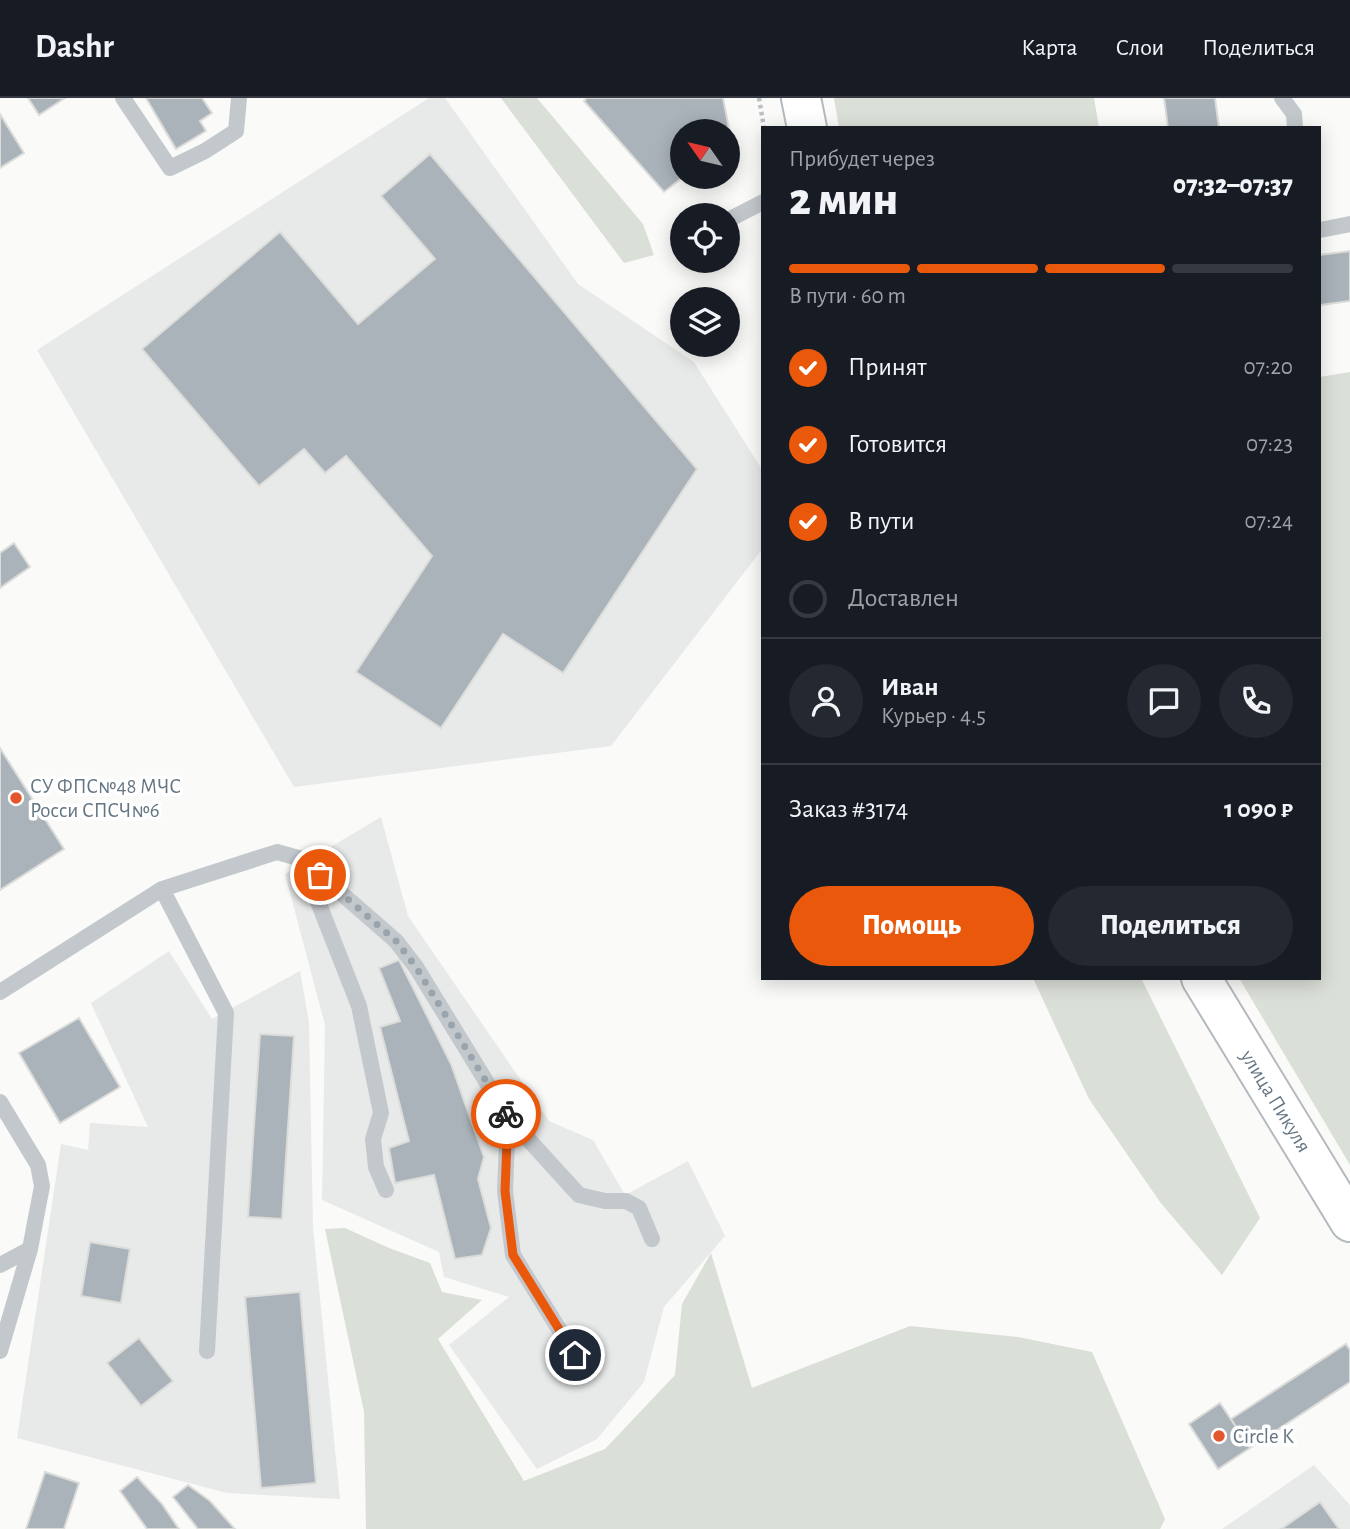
<!DOCTYPE html>
<html lang="ru">
<head>
<meta charset="utf-8">
<style>
  :root { --surface:#171b24; --page:#242831; --text:#f1f3f6; --muted:#9ea1a6; --line:#363941; --accent:#ea580c }
  body { margin:0; font-family:"Alegreya Sans",sans-serif; background:var(--page); color:var(--text); height:100vh; display:flex; flex-direction:column; font-size:26px; white-space:nowrap }
  * { box-sizing:border-box; margin:0 }
  p { font-size:23px; color:var(--muted) }
  .icon { flex:none; width:38px; height:38px; fill:none; stroke:currentColor; stroke-width:2; stroke-linecap:round; stroke-linejoin:round }
  .map { position:relative; flex:1; overflow:hidden }
  .side { position:absolute; left:761px; top:28px; width:560px; height:854px; display:flex; flex-direction:column; background:var(--surface); border-radius:0px; box-shadow:0 4px 18px #0003 }
  .side>* { flex:none }
  .needle { width:46px; rotate:304deg }
  .tools { position:absolute; left:670px; top:21px; display:grid; gap:14px }
  .tools a { display:grid; place-items:center; width:70px; height:70px; border-radius:50%; background:var(--surface); box-shadow:0 4px 18px #0003; font-size:35px }
  .pin { position:absolute; display:grid; place-items:center; width:60px; height:60px; color:#fff; margin:-30px; border:4px solid #fff; border-radius:50%; box-shadow:0 2px 7px #0007 }
  .courier { position:absolute; display:grid; place-items:center; width:70px; height:70px; margin:-35px; border:5px solid #ea580c; border-radius:50%; background:#fff; color:#222; box-shadow:0 2px 9px #0007 }
  .headline em { font-style:normal; font-weight:800 }
  .headline div { display:flex; flex-direction:column-reverse }
  .headline { display:flex; align-items:center; justify-content:space-between; height:119px; padding:0 28px }
  h1 { font-size:46px; font-weight:800; line-height:52px }
  .bar { display:grid; grid-template-columns:repeat(4,1fr); gap:10px 7px; align-content:center; height:84px; padding:0 28px }
  .bar i { height:9px; border-radius:5px; background:var(--line) }
  .bar .selected { background:var(--accent) }
  .bar p { grid-column:span 4 }
  .line { display:flex; align-items:center; gap:18px; padding:0 28px; border-top:2px solid var(--line) }
  .line div { flex:1 }
  .round { display:grid; place-items:center; flex:none; width:74px; height:74px; border-radius:37px; background:var(--page) }
  ol { padding:0 28px; list-style:none }
  li { display:flex; align-items:center; gap:21px; height:77px }
  li p { margin-inline-start:auto }
  li .icon { padding:7px; border-radius:50%; background:var(--accent); color:#fff; stroke-width:4 }
  li:last-child { color:var(--muted) }
  li i { width:38px; height:38px; border:4px solid var(--line); border-radius:50% }
  .button { display:flex; gap:14px; margin-top:auto; padding:14px 28px }
  .button a { flex:1; height:80px; border-radius:42px; background:var(--accent); color:#fff; font-size:28px; font-weight:800; line-height:80px; text-align:center }
  .button a+a { background:var(--page); color:var(--text) }
  header { display:flex; align-items:center; gap:42px; box-sizing:border-box; height:98px; padding:0 35px; background:var(--surface); border-bottom:2px solid var(--line) }
  header strong { font-size:33px }
  nav { display:flex; gap:38px; margin-inline-start:auto; font-size:24px }
  .map>svg:first-child { display:block }
  .built { fill:#e8e9e9 }
  .green { fill:#dadfd7 }
  .building { fill:#aab3b9; stroke:#dcdcda; stroke-width:2 }
  .lines { fill:none; stroke-linecap:round; stroke-linejoin:round }
  .secondary-casing { stroke:#b3babf; stroke-width:42 }
  .path { stroke:#bbbfc2; stroke-width:4.5; stroke-dasharray:3.5 3.5; stroke-linecap:butt }
  .lane { stroke:#c3c8cc; stroke-width:16 }
  .secondary { stroke:#fff; stroke-width:38 }
  .done { stroke:#99a4ac; stroke-width:7; stroke-dasharray:0 12.6 }
  .route { stroke:#ea580c; stroke-width:9 }
  .poi-dot { fill:#e4572e; stroke:#fff; stroke-width:2.5 }
  .labels { text-anchor:middle; dominant-baseline:central; stroke-width:7; stroke-linejoin:round; paint-order:stroke }
  .poi-label { font-size:21px; fill:#657683; stroke:#fff; text-anchor:start }
  .street-label { font-size:21px; fill:#657683; stroke:#fff }
</style>
</head>
<body>
<header>
<strong>Dashr</strong>
<nav><a>Карта</a><a>Слои</a><a>Поделиться</a></nav>
</header>
<div class="map">
<svg width="1350" height="1431" viewBox="0 0 1350 1431">
  <rect width="100%" height="100%" fill="#fafaf8"/>
  <path class="built" d="M 429,0 L 445,0 L 578,186 L 694,264 L 763,373 L 763,450 L 611,648 L 294,689 L 37,252 Z
    M 381,719 L 408,818 L 549,1023 L 593,1042 L 625,1097 L 688,1063 L 725,1138 L 664,1209 L 644,1284 L 597,1341 L 537,1371 L 449,1247 L 509,1199 L 444,1179 L 439,1154 L 322,1102 L 325,927 L 285,776 Z
    M 169,853 L 212,921 L 300,873 L 309,924 L 313,1130 L 340,1401 L 227,1395 L 17,1340 L 61,1046 L 88,1052 L 90,1025 L 148,1029 L 91,905 Z
    M 1314,1367 L 1350,1407 L 1350,1431 L 1222,1431 Z"/>
  <path class="green" d="M 501,0 L 537,0 L 643,126 L 654,157 L 624,165 Z
    M 834,0 L 1094,0 L 1099,30 L 839,30 Z
    M 1350,274 L 1350,1067 L 1239,880 L 1320,880 L 1320,279 Z
    M 1033,880 L 1141,880 L 1260,1120 L 1222,1177 L 1160,1104 L 1089,1001 Z
    M 345,1130 L 389,1150 L 430,1165 L 442,1194 L 482,1202 L 438,1241 L 524,1383 L 605,1351 L 675,1277 L 682,1206 L 711,1155 L 752,1290 L 910,1228 L 1018,1239 L 1092,1254 L 1165,1421 L 1160,1431 L 366,1431 L 364,1314 L 325,1131 Z"/>
  <path class="building" d="M 28,0 L 65,0 L 39,17 Z
    M 146,0 L 202,0 L 212,15 L 200,23 L 206,33 L 176,51 Z
    M 587,0 L 723,0 L 731,41 L 728,43 L 728,33 L 682,33 L 683,79 L 664,94 L 584,3 Z
    M 1164,0 L 1215,0 L 1219,30 L 1168,30 Z
    M 0,16 L 24,55 L 0,70 Z
    M 430,56 L 697,371 L 563,575 L 503,536 L 441,630 L 356,574 L 432,458 L 346,358 L 325,375 L 304,351 L 259,388 L 142,251 L 280,134 L 358,226 L 435,161 L 381,98 Z
    M 1350,153 L 1350,203 L 1320,207 L 1320,157 Z
    M 14,445 L 30,469 L 0,490 L 0,455 Z
    M 0,650 L 64,751 L 0,792 Z
    M 399,862 L 451,966 L 484,1059 L 478,1081 L 491,1130 L 482,1157 L 455,1161 L 434,1077 L 395,1085 L 389,1050 L 409,1043 L 380,929 L 400,923 L 379,870 Z
    M 79,920 L 120,989 L 60,1025 L 19,955 Z
    M 260,936 L 294,938 L 282,1121 L 248,1119 Z
    M 90,1144 L 130,1151 L 121,1205 L 81,1198 Z
    M 300,1194 L 316,1385 L 261,1390 L 245,1199 Z
    M 139,1240 L 173,1283 L 141,1308 L 107,1265 Z
    M 1346,1246 L 1350,1252 L 1350,1284 L 1250,1350 L 1231,1321 Z
    M 1220,1305 L 1250,1350 L 1218,1371 L 1189,1326 Z
    M 45,1374 L 79,1385 L 64,1431 L 26,1431 Z
    M 137,1379 L 162,1406 L 179,1431 L 147,1431 L 120,1393 Z
    M 188,1387 L 210,1403 L 235,1431 L 198,1431 L 173,1399 Z
    M 1320,1404 L 1339,1431 L 1281,1431 Z"/>
  <g class="lines">
    <g class="secondary-casing">
      <g id="secondary">
        <path d="M 801,0 L 807,30"/>
        <path id="s1" d="M 1201,880 L 1350,1124"/>
      </g>
    </g>
    <path class="path" d="M 759,0 L 764,30"/>
    <path class="lane" d="M 123,0 L 170,70 L 205,53 L 236,33 L 239,0
      M 1282,0 L 1294,16 L 1295,30
      M 728,122 L 763,104
      M 1320,132 L 1350,126
      M 302,763 L 359,908 L 381,1015 L 373,1041 L 376,1069 L 386,1092
      M 162,791 L 277,754 L 302,761 L 396,843 L 416,869 L 508,1019 L 579,1097 L 605,1103 L 626,1103 L 639,1110 L 652,1141
      M 0,894 L 162,791 L 226,915 L 207,1253
      M 0,1004 L 38,1067 L 42,1088 L 30,1151 L 0,1167
      M 508,1019 L 505,1093 L 513,1157 L 575,1257
      M 0,1253 L 30,1151"/>
    <use href="#secondary" class="secondary"/>
  </g>
  <g class="lines">
    <path class="done" d="M 320,777 L 396,843 L 416,869 L 506,1016"/>
    <path class="route" d="M 506,1016 L 508,1019 L 505,1093 L 513,1157 L 575,1257"/>
  </g>
  <g class="poi-dot">
    <circle cx="16" cy="700" r="7"/>
    <circle cx="1219" cy="1338" r="7"/>
  </g>
  <g class="labels">
    <g class="poi-label">
      <text x="30" y="688">СУ ФПС№48 МЧС<tspan x="30" dy="24">Росси СПСЧ№6</tspan></text>
      <text x="1233" y="1338">Circle K</text>
    </g>
    <g class="street-label">
      <text stroke="none"><textPath href="#s1" startOffset="144">улица Пикуля</textPath></text>
    </g>
  </g>
</svg>
<div class="tools">
<a><svg class="needle" viewBox="-14 -14 28 28"><path d="M0-13l5 13h-10z" fill="#e53935"/><path d="M0 13l5-13h-10z" fill="#9ea1a6"/></svg></a>
<a><svg class="icon" aria-label="locate" viewBox="0 0 24 24"><circle cx="12" cy="12" r="6"/><path d="M12 2v4M12 18v4M2 12h4M18 12h4"/></svg></a>
<a><svg class="icon" aria-label="layers" viewBox="0 0 24 24"><path d="M12 4l9 5-9 5-9-5zM3 14l9 5 9-5"/></svg></a>
</div>
<div class="pin" style="left:320px;top:777px;background:#ea580c"><svg class="icon" aria-label="bag" viewBox="0 0 24 24"><path d="M5 8h14l-1 12H6zM9 8a3 3 0 0 1 6 0"/></svg></div>
<div class="pin" style="left:575px;top:1257px;background:#1f2937"><svg class="icon" aria-label="home" viewBox="0 0 24 24"><path d="M3 11l9-7 9 7M6 9v11h12V9"/></svg></div>
<div class="courier" style="left:506px;top:1016px"><svg class="icon" aria-label="bike" viewBox="0 0 24 24"><circle cx="6" cy="16" r="4"/><circle cx="18" cy="16" r="4"/><path d="M6 16l4-8h5l3 8M10 8l3 8H6M13 5h3"/></svg></div>
<section class="side">
<div class="headline"><div><h1>2 мин</h1><p>Прибудет через</p></div><em>07:32–07:37</em></div>
<div class="bar"><i class="selected"></i><i class="selected"></i><i class="selected"></i><i></i><p>В пути · 60 m</p></div>
<ol>
<li><svg class="icon" aria-label="check" viewBox="0 0 24 24"><path d="M5 12l5 5 9-10"/></svg>Принят<p>07:20</p></li>
<li><svg class="icon" aria-label="check" viewBox="0 0 24 24"><path d="M5 12l5 5 9-10"/></svg>Готовится<p>07:23</p></li>
<li><svg class="icon" aria-label="check" viewBox="0 0 24 24"><path d="M5 12l5 5 9-10"/></svg>В пути<p>07:24</p></li>
<li><i></i>Доставлен</li>
</ol>
<div class="line" style="height:126px"><a class="round"><svg class="icon" aria-label="person" viewBox="0 0 24 24"><circle cx="12" cy="8" r="4"/><path d="M4 21q1-7 8-7t8 7"/></svg></a><div><b>Иван</b><p>Курьер · 4.5</p></div><a class="round"><svg class="icon" aria-label="chat" viewBox="0 0 24 24"><path d="M4 5h16v11H9l-5 4z"/></svg></a><a class="round"><svg class="icon" aria-label="phone" viewBox="0 0 24 24"><path d="M5 4h4l2 5-3 2q2 4 5 5l2-3 5 2v4C11 20 4 13 5 4z"/></svg></a></div>
<div class="line" style="height:91px"><div>Заказ #3174</div><b>1 090 ₽</b></div>
<div class="button"><a>Помощь</a><a>Поделиться</a></div>
</section>
</div>
</body>
</html>
